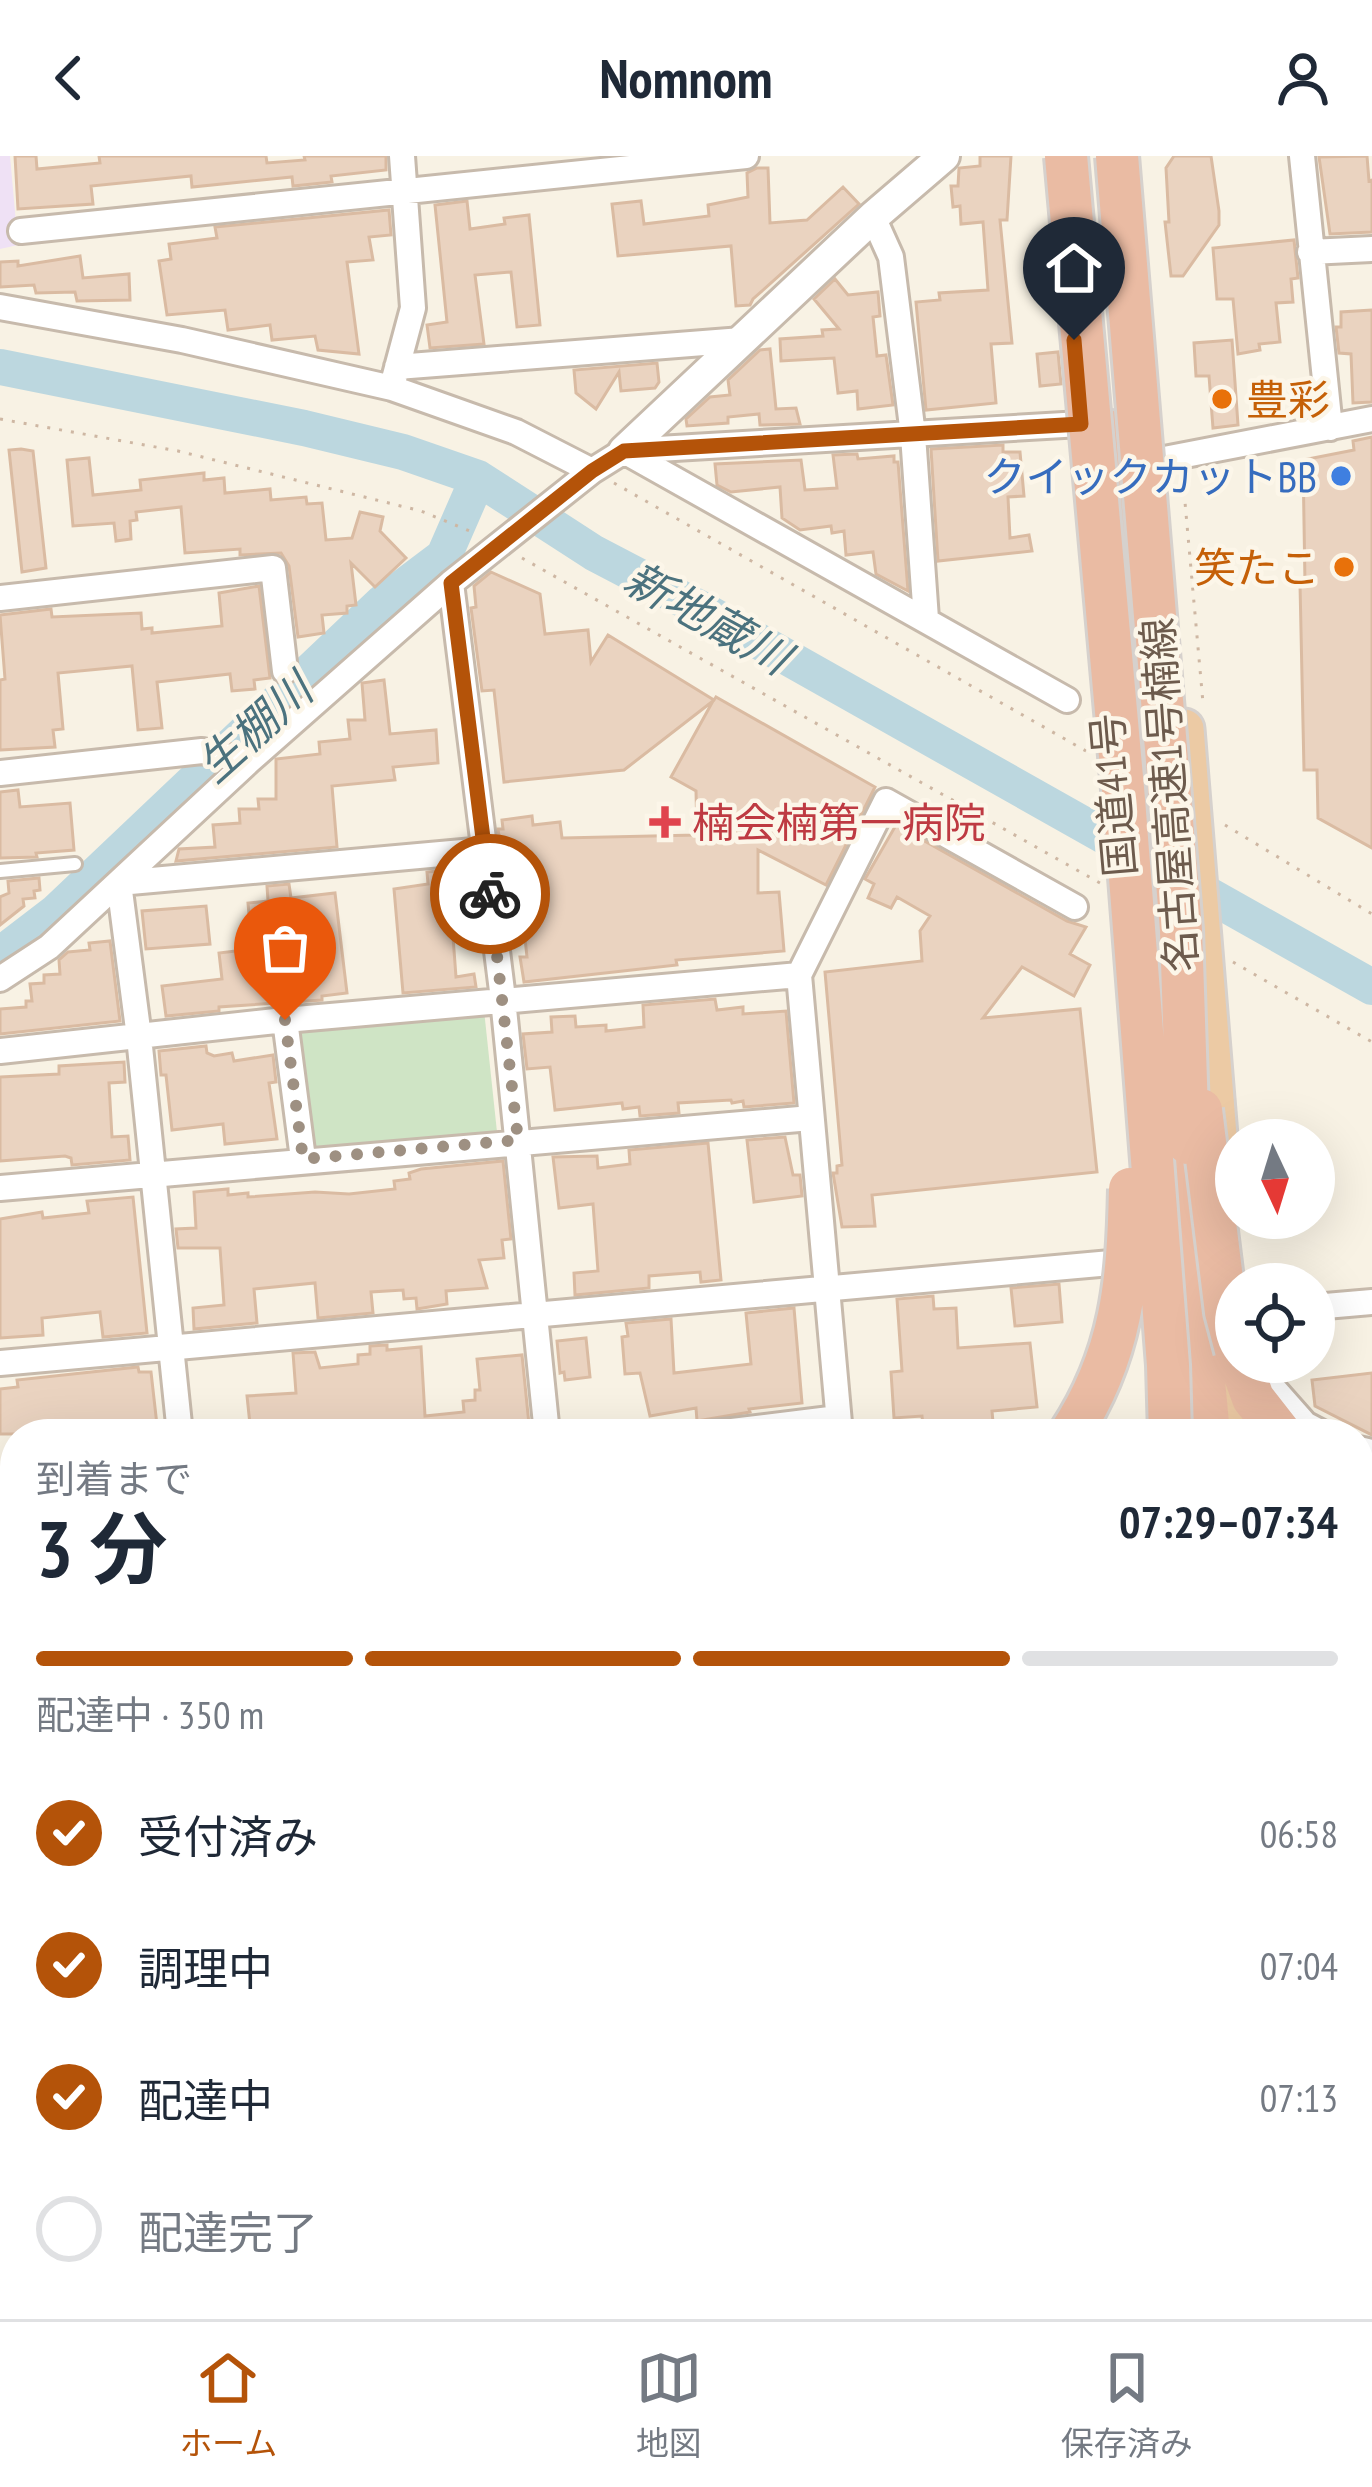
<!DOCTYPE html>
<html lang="ja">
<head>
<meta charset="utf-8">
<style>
  :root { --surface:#fff; --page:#f2f2f3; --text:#1f2937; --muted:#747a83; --line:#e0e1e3; --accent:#b45309 }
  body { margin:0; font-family:"PT Sans Narrow","Noto Sans JP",sans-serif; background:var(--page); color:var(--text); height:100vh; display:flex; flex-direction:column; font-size:45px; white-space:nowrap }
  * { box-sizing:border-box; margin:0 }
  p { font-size:39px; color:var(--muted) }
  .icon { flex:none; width:66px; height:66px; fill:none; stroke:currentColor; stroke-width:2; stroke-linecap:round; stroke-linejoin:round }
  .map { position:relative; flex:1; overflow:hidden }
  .sheet { position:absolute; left:0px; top:1263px; width:1374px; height:900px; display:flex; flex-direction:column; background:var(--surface); border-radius:48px 48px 0 0; box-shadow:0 12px 48px #0002 }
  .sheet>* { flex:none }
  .needle { width:78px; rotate:176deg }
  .controls { position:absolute; left:1215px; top:963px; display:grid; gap:24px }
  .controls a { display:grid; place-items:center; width:120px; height:120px; border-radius:50%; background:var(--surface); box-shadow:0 12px 48px #0002; font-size:60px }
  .pin { position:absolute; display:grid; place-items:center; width:102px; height:102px; color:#fff; margin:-123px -51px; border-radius:50% 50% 50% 0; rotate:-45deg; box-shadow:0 0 12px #0007 }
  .pin .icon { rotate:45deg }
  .courier { position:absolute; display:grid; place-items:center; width:120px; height:120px; margin:-60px; border:9px solid #b45309; border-radius:50%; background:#fff; color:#222; box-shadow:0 3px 15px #0007 }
  .summary em { font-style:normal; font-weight:700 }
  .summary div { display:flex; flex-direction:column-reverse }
  .summary { display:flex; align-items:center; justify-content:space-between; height:204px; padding:0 36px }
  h1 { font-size:78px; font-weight:700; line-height:90px }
  .bar { display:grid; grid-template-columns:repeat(4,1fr); gap:18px 12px; align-content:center; height:144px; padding:0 36px }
  .bar i { height:15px; border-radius:9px; background:var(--line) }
  .bar .selected { background:var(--accent) }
  .bar p { grid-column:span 4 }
  ol { padding:0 36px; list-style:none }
  li { display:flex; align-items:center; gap:36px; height:132px }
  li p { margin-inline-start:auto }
  li .icon { padding:12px; border-radius:50%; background:var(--accent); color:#fff; stroke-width:4 }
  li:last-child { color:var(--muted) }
  li i { width:66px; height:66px; border:6px solid var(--line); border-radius:50% }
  header { display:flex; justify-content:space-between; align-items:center; height:156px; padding:0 36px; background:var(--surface); font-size:54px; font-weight:700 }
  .tab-bar { display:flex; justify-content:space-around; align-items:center; height:168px; border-top:3px solid var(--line); background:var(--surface); font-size:33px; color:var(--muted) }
  .tab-bar a { display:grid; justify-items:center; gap:6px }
  .tab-bar .selected { color:var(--accent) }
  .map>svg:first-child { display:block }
  .education { fill:#efe1f5 }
  .green { fill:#cfe4c5 }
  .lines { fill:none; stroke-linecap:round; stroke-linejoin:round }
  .river { stroke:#bcd7df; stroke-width:36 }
  .building { fill:#ead3c0; stroke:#dabba2; stroke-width:3 }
  .service-casing { stroke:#c7baac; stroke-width:18 }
  .minor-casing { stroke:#c7baac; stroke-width:30 }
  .tertiary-casing { stroke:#c7baac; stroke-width:36 }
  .trunk-casing { stroke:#d6d1cd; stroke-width:45 }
  .motorway-casing { stroke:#d6d1cd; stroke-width:48 }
  .path { stroke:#ceb7a3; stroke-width:3; stroke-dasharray:3 9; stroke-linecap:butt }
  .service { stroke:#fff; stroke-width:12 }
  .minor { stroke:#fff; stroke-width:24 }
  .tertiary { stroke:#fff; stroke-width:30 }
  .trunk { stroke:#eccaa4; stroke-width:39 }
  .motorway { stroke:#eabba3; stroke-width:42 }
  .rail { stroke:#b5a5c0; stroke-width:6; stroke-dasharray:18 12; stroke-linecap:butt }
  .motorway-bridge-casing { stroke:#d6d1cd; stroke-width:48; stroke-linecap:butt }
  .motorway-bridge { stroke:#eabba3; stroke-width:42 }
  .done { stroke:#9e9082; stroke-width:12; stroke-dasharray:0 21.6 }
  .route { stroke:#b45309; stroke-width:15 }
  .food-dot { fill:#e8710a; stroke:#fcf6e9; stroke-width:4.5 }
  .shop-dot { fill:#3f7fe0; stroke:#fcf6e9; stroke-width:4.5 }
  .health-dot { fill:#e0444e; stroke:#fcf6e9; stroke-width:4.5 }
  .labels { text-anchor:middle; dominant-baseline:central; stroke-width:9; stroke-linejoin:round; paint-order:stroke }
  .food-label { font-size:42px; fill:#c56008; stroke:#fcf6e9; text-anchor:start }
  .shop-label { font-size:42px; fill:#366cbe; stroke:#fcf6e9; text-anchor:end }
  .street-label { font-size:42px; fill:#6d5b4d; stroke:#fcf6e9 }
  .health-label { font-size:42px; fill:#be3a42; stroke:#fcf6e9; text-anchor:start }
  .water-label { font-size:45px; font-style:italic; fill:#4b727e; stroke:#fcf6e9 }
</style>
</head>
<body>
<header><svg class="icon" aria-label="back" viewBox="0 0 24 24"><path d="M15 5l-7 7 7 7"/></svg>Nomnom<svg class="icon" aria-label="person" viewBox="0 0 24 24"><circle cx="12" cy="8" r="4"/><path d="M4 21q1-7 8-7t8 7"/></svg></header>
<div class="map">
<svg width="1372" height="2163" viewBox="0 0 1372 2163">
  <rect width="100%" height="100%" fill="#f8f2e4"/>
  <path class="education" d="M 0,0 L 10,0 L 18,89 L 0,93 Z"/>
  <path class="green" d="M 484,854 L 497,976 L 306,994 L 293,873 Z"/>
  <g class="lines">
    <path class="river" d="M 0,211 L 304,272 L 403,296 L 478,322 L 594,397 L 705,455 L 1372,831
      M 0,799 L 56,756 L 383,446 L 444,400 L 478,322
      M 1166,2163 L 1171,2148"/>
  </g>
  <path class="building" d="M 15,0 L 36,0 L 37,13 L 100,7 L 99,0 L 266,0 L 267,7 L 305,4 L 304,0 L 386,0 L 386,14 L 331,20 L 332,26 L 293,30 L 292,21 L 192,31 L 191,20 L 91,30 L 93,48 L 18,53 Z
    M 980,0 L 1011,0 L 1007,64 L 1000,64 L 1012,187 L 991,188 L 996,247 L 926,254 L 916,146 L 940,144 L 939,137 L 988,134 L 983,66 L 961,68 L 960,50 L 953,51 L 951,30 L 958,30 L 959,12 L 980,10 Z
    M 1174,0 L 1211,0 L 1219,55 L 1219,69 L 1183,120 L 1171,120 L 1165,66 L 1169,66 L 1166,12 Z
    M 1367,0 L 1369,25 L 1372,24 L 1372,76 L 1330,78 L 1319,1 Z
    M 757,12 L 768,12 L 770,67 L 807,64 L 843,31 L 859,48 L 753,143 L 750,149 L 736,150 L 731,90 L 618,100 L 612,48 L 641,45 L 644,68 L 709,60 L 708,49 L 748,41 L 747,17 Z
    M 467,45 L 470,73 L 505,68 L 504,62 L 529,59 L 540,169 L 517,171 L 511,116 L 475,119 L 484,188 L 430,192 L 427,169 L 447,166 L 435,49 Z
    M 389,54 L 391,79 L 369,81 L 373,104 L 347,106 L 359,198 L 318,194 L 315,180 L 272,184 L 270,169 L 228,174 L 225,154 L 167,159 L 159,105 L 171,103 L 169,88 L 217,82 L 215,71 Z
    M 1294,84 L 1298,122 L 1291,123 L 1293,146 L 1276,147 L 1280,186 L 1259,188 L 1260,194 L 1238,198 L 1233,143 L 1217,143 L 1213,92 Z
    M 80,100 L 83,122 L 129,118 L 130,144 L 77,145 L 75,136 L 36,137 L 34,129 L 0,131 L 0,106 L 18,105 L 18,110 Z
    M 835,123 L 848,139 L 878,136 L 880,160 L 873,161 L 877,200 L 886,199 L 893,249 L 858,253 L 857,235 L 838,237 L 834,202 L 781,205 L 780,183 L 823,180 L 822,174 L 839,173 L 814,143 Z
    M 1372,154 L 1372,246 L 1353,247 L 1351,198 L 1339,197 L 1336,171 L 1341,171 L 1341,156 Z
    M 1232,184 L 1238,269 L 1213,272 L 1209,220 L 1196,220 L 1194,187 Z
    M 770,193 L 776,253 L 796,252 L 800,268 L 760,269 L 759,258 L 728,261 L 728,267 L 687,270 L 686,263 L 710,241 L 730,239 L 728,224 L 760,194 Z
    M 1058,196 L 1061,228 L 1040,230 L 1037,198 Z
    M 657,207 L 659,226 L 655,232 L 621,235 L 619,216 L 596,253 L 576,237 L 574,214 Z
    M 1372,281 L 1372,692 L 1318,662 L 1317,614 L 1304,614 L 1300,428 L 1305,428 L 1303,304 L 1354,294 L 1353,285 Z
    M 1003,289 L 1003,296 L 1020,296 L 1024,340 L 1008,341 L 1010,382 L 1029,379 L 1032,395 L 938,405 L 931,293 Z
    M 21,293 L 33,295 L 46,412 L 22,416 L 9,294 Z
    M 857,298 L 858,303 L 894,300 L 894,306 L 898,306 L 908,435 L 876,418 L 873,396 L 846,399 L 844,375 L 832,377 L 831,370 L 800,374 L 782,362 L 780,331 L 731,336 L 717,329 L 715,308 L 801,304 L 805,334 L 837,332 L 833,299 Z
    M 89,302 L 93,339 L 141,334 L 140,324 L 204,317 L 204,324 L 224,322 L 225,337 L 270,333 L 271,344 L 306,341 L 307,348 L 322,347 L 326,384 L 352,382 L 360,356 L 383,361 L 380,375 L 406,402 L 375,431 L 351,407 L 356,449 L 347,450 L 347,457 L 322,459 L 324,477 L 298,481 L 289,410 L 281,397 L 240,399 L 240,393 L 185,397 L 181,351 L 136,356 L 137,364 L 130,365 L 131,383 L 116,385 L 114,367 L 73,370 L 67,304 Z
    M 491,416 L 540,438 L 545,478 L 588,474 L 591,506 L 608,479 L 714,544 L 716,541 L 875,631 L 826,729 L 758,694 L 758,737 L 779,736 L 784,795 L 676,804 L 677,809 L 524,826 L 520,801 L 527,801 L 522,754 L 509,755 L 498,673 L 503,673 L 502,664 L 532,660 L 533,669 L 560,666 L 562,682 L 697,679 L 696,635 L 671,621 L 713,545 L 624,614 L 504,626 L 494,534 L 482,535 L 471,452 L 476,451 L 474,430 Z
    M 259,430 L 270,522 L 254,524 L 255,533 L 232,535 L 230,518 L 157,526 L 162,572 L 138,574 L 132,510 L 58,517 L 63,573 L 53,574 L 55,591 L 0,594 L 0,524 L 5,523 L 0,459 L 51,453 L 52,461 L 141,457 L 142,473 L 152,472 L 152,477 L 222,470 L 219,437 Z
    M 384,524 L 390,578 L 436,574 L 438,607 L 393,611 L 395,624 L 332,630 L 337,691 L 176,705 L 179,693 L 215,691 L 213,669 L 240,667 L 239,653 L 259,653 L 258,643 L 276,643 L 276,603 L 320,598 L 319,586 L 350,583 L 348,564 L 365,564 L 362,527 Z
    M 18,634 L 20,651 L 70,647 L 74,694 L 36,697 L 37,701 L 0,702 L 0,636 Z
    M 896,669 L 1067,765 L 1086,771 L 1070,798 L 1090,809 L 1074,840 L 1022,811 L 983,862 L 1080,853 L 1097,1016 L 872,1039 L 875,1070 L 842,1071 L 833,1017 L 837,1017 L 837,1010 L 842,1009 L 825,816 L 922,805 L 920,775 L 930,760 L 897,741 L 891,752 L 868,742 L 874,728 L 865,723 Z
    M 467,712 L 470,747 L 474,746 L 476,764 L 452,767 L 456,821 L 474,818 L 476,831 L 403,837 L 394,733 L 428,728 L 427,716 Z
    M 39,722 L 40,734 L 34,735 L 35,742 L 23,743 L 24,750 L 0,769 L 0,741 L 9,737 L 8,725 Z
    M 289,728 L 291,742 L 335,737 L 347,837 L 322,840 L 322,844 L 219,851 L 219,855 L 166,860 L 162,830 L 222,823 L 219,797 L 252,793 L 248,747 L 268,745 L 267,730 Z
    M 206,750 L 210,788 L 146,793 L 142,755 Z
    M 110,785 L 120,865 L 0,878 L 0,853 L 26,851 L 26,845 L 32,845 L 30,828 L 44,827 L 44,819 L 60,818 L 59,804 L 68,796 L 90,794 L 89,787 Z
    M 715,843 L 717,854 L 743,851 L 743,858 L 786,855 L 794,947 L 744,951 L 743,945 L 732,947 L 731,944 L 678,947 L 679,957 L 640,960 L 639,951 L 623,953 L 622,947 L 555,954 L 550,911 L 527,913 L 523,878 L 552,876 L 551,861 L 575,860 L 576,871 L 606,869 L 606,875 L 644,871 L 643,849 Z
    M 206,890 L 207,897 L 214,900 L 232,897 L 234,905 L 273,899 L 276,926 L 269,927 L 277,983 L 225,988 L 223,968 L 172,974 L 166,919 L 161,919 L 159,895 Z
    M 124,906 L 125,926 L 109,927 L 112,981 L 128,980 L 130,1004 L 72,1009 L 71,1002 L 65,1000 L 0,1005 L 0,921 L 59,918 L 59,910 Z
    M 785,981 L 793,1019 L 800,1019 L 802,1040 L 754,1046 L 747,984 Z
    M 708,987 L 721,1124 L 701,1126 L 700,1116 L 649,1120 L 649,1132 L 575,1139 L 574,1117 L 598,1115 L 593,1048 L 559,1052 L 553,1001 L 597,1000 L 598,1012 L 630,1008 L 629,994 Z
    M 503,1005 L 511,1083 L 502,1084 L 504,1102 L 479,1104 L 487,1132 L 446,1135 L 447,1148 L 417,1153 L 416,1142 L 404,1143 L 403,1134 L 371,1136 L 373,1157 L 318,1162 L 315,1127 L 254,1133 L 257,1167 L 194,1173 L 193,1152 L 224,1149 L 220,1092 L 178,1092 L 176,1073 L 196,1072 L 194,1036 L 228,1033 L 228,1039 L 248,1037 L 248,1041 L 315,1036 L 349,1038 L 395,1033 L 394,1025 L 410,1023 L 409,1017 L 421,1013 Z
    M 133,1041 L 147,1177 L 103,1181 L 100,1156 L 42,1162 L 43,1179 L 0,1182 L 0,1063 L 42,1056 L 43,1062 L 89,1057 L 87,1045 Z
    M 1059,1128 L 1062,1166 L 1015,1170 L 1011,1132 Z
    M 933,1140 L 934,1153 L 956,1152 L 958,1192 L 1030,1187 L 1037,1251 L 992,1255 L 994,1278 L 924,1278 L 922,1260 L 894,1262 L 891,1216 L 902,1215 L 897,1143 Z
    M 794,1152 L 802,1247 L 749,1253 L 750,1256 L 697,1265 L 696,1252 L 650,1260 L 640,1217 L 625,1218 L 622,1181 L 628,1180 L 626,1167 L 671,1163 L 674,1217 L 751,1208 L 746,1157 Z
    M 586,1182 L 590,1221 L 565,1224 L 564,1216 L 560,1217 L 557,1185 Z
    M 387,1189 L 387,1194 L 421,1191 L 425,1260 L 464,1256 L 463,1245 L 475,1244 L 475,1234 L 480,1234 L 477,1203 L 522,1199 L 530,1278 L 251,1278 L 247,1240 L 296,1237 L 293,1197 L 315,1196 L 320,1212 L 358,1208 L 358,1199 L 370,1198 L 370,1190 Z
    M 138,1211 L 139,1216 L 151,1216 L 158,1278 L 0,1278 L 0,1233 L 18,1231 L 17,1224 Z
    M 1372,1217 L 1372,1279 L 1315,1250 L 1312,1224 Z"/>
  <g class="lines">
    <g class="service-casing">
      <path id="service" d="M 0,715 L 75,708"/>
    </g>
    <g class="minor-casing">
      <path id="minor" d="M 1302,0 L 1330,272
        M 873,61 L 891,101 L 913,279 L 926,463
        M 21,75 L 746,0
        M 1310,96 L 1372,93
        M 0,151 L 182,184 L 392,232 L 516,276 L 592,315
        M 397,211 L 742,184
        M 394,223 L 413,152 L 402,0
        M 1154,305 L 1372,263
        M 451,427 L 503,843 L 547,1278
        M 0,442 L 273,412 L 285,515
        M 1067,544 L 624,295 L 1081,268
        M 0,617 L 202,595 L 249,605
        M 0,823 L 49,791 L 249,605 L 451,427 L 592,315 L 624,295
        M 285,864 L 303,1003
        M 0,895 L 285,864 L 799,819
        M 0,1032 L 811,962
        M 1314,1151 L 1372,1146
        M 0,1207 L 1133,1105
        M 1252,1208 L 1305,1268 L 1324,1278
        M 180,1278 L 139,881 L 119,727 L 485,694
        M 707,1278 L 838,1262
        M 840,1278 L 799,819 L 886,645 L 1075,751
        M 1359,1293 L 1372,1296
        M 0,1353 L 15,1352
        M 0,1509 L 15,1507
        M 0,1757 L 15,1754
        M 0,1871 L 15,1869
        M 0,2017 L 15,2016
        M 268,2148 L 270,2163
        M 651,2148 L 652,2163
        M 920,2148 L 921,2163
        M 10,2163 L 137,2148
        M 1148,2163 L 1154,2148
        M 1182,2163 L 1190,2148"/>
    </g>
    <g class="tertiary-casing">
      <path id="tertiary" d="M 624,295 L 873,61 L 944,0"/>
    </g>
    <g class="trunk-casing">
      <path id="trunk" d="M 1184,573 L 1218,992
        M 1232,1207 L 1239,1278
        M 1370,1510 L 1372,1510
        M 1359,1570 L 1372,1568"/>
    </g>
    <g class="motorway-casing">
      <path id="motorway" d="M 1112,276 L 1131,495
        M 1188,987 L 1194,1120 L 1209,1278
        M 1240,1206 L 1253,1242 L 1281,1278
        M 1359,1322 L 1372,1325
        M 1359,1355 L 1372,1355
        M 1359,1433 L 1372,1432
        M 1359,1483 L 1372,1481
        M 1359,1538 L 1372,1536
        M 0,1606 L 15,1604
        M 0,1662 L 15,1660
        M 0,1698 L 15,1697
        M 1359,2083 L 1372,2085
        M 1251,2148 L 1252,2163
        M 1299,2148 L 1299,2163
        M 1337,2148 L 1337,2163"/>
    </g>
    <path class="path" d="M 0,263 L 178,295 L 421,355 L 477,378
      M 1183,324 L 1203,547
      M 614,327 L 1086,595
      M 522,402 L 1100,727
      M 1225,669 L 1372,758
      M 1233,806 L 1372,886
      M 1359,1721 L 1362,1766"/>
    <use href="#service" class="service"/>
    <use href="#minor" class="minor"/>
    <use href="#tertiary" class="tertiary"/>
    <use href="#trunk" class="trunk"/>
    <use href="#motorway" class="motorway"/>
    <path class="rail" d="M 1359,1399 L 1372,1397
      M 0,1584 L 15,1582"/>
    <g class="motorway-bridge-casing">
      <path id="motorway-bridge" d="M 1066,0 L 1124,644 L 1168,1209 L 1170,1278
        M 1117,0 L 1181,774 L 1188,987
        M 1201,954 L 1226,1156 L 1236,1194
        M 1070,1278 C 1122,1199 1128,1126 1130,1033
        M 1359,1795 L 1372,1808"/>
    </g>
    <use href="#motorway-bridge" class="motorway-bridge"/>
  </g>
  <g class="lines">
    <path class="done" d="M 285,864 L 303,1003 L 518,984 L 490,738"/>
    <path class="route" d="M 490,738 L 451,427 L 592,315 L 624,295 L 1081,268 L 1074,184"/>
  </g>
  <g class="food-dot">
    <circle cx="1222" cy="243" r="12"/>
    <circle cx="1344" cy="411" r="12"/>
  </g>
  <circle class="shop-dot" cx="1341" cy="320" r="12"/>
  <path class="health-dot" d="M659 648h12v12h12v12h-12v12h-12v-12h-12v-12h12z"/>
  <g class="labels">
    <g class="food-label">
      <text x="1246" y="243">豊彩</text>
      <text x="1320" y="411" text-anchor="end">笑たこ</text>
    </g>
    <g class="shop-label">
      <text x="1317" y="320">クイックカットBB</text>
    </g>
    <g class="street-label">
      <text transform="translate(1113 639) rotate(-95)">国道41号</text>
      <text transform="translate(1169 639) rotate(-94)">名古屋高速1号楠線</text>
    </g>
    <g class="health-label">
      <text x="692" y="666">楠会楠第一病院</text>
    </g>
    <g class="water-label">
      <text transform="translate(708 461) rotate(29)">新地蔵川</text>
      <text transform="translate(254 571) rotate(-42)">生棚川</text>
    </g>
  </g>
</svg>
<div class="controls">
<a><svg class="needle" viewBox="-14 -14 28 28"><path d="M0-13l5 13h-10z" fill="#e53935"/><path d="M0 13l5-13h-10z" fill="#747a83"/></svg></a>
<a><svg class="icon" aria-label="locate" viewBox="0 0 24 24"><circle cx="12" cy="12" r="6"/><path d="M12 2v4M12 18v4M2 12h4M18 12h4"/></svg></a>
</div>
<div class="pin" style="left:285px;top:864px;background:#ea580c"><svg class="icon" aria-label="bag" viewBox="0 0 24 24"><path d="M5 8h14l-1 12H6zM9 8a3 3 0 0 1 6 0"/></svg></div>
<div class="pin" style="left:1074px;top:184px;background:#1f2937"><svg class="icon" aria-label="home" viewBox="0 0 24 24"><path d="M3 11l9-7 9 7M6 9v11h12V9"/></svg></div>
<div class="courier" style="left:490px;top:738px"><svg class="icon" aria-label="bike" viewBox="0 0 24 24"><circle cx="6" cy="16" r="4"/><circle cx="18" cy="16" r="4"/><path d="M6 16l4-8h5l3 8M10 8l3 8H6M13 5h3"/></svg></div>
<section class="sheet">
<div class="summary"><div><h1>3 分</h1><p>到着まで</p></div><em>07:29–07:34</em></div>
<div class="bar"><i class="selected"></i><i class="selected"></i><i class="selected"></i><i></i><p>配達中 · 350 m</p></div>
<ol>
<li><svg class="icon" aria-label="check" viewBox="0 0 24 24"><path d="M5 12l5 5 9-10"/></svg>受付済み<p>06:58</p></li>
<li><svg class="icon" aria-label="check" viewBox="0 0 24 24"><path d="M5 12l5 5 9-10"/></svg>調理中<p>07:04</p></li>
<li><svg class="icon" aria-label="check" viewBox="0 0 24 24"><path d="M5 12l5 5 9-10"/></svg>配達中<p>07:13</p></li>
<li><i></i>配達完了</li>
</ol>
</section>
</div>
<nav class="tab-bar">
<a class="selected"><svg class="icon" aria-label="home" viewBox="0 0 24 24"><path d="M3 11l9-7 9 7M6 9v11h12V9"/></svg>ホーム</a>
<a><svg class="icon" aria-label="map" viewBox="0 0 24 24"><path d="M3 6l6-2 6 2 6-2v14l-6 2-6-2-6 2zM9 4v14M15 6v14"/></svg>地図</a>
<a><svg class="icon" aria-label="saved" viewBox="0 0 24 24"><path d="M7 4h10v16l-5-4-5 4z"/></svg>保存済み</a>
</nav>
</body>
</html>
